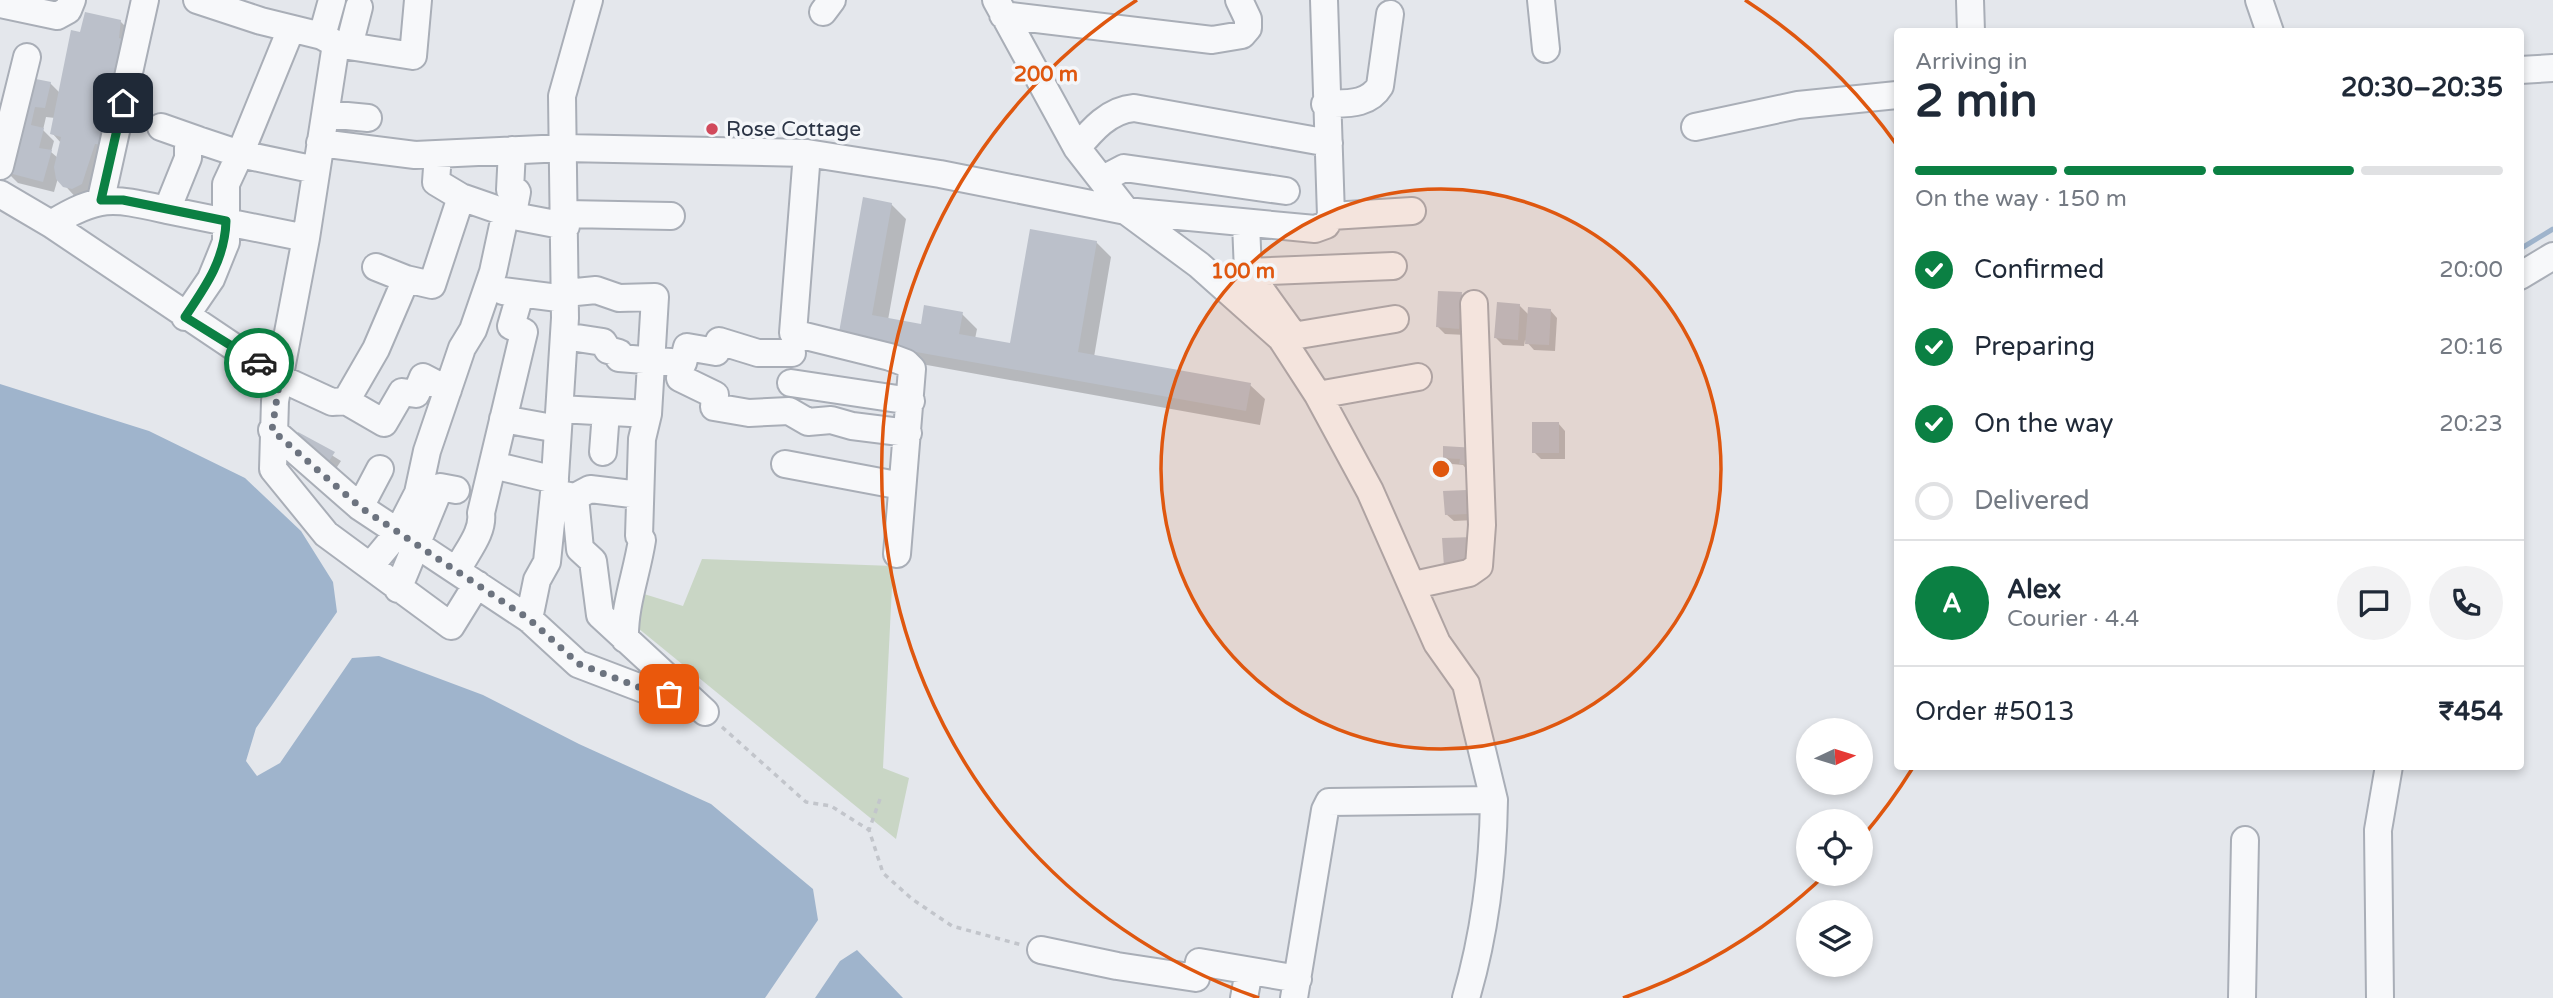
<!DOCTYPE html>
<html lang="en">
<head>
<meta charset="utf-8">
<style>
  :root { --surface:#fff; --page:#f2f2f3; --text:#1f2937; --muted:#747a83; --line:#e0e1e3; --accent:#0b8043 }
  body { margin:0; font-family:"Varela Round",sans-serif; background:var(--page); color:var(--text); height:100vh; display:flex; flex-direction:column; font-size:26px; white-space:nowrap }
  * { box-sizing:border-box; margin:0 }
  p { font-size:23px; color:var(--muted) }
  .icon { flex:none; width:38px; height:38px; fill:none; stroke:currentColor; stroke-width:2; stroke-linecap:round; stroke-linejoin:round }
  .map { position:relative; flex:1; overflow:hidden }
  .sheet { position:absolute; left:1894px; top:28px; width:630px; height:742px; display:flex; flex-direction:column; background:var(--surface); border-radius:7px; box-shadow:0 4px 10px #0003 }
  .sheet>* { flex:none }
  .needle { width:46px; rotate:86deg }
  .tools { position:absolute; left:1796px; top:718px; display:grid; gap:14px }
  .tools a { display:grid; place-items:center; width:77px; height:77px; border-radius:50%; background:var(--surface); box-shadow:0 4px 10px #0003; font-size:35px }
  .pin { position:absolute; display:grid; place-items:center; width:60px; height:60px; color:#fff; margin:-30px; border-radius:14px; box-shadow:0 4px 10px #0006 }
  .courier { position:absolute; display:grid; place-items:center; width:70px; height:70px; margin:-35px; border:5px solid #0b8043; border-radius:50%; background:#fff; color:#222; box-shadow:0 2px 9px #0007 }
  .overview em { font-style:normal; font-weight:700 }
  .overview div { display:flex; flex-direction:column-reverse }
  .overview { display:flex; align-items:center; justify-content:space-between; height:119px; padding:0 21px }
  h1 { font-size:46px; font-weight:700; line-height:52px }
  .bar { display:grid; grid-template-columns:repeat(4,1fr); gap:10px 7px; align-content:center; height:84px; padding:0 21px }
  .bar i { height:9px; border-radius:5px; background:var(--line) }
  .bar .active { background:var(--accent) }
  .bar p { grid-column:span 4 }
  .line { display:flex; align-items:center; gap:18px; padding:0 21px; border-top:2px solid var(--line) }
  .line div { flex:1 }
  .round { display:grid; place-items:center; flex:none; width:74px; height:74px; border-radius:37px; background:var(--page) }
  ol { padding:0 21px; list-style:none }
  li { display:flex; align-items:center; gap:21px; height:77px }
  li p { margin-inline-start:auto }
  li .icon { padding:7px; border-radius:50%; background:var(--accent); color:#fff; stroke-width:4 }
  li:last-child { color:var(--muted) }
  li i { width:38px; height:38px; border:4px solid var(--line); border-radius:50% }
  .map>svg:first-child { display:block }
  .green { fill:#c9d6c5 }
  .water { fill:#9fb4cc }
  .shadow { fill:#0003; fill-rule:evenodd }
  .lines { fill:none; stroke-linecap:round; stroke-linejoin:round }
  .stream { stroke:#9fb4cc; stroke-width:5 }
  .building { fill:#bbc0ca }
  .minor-casing { stroke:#a9aeb7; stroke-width:30 }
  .path { stroke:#c2c5cb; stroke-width:3.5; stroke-dasharray:5 5; stroke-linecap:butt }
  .minor { stroke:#f7f8fa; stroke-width:26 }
  .done { stroke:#6c737f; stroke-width:7; stroke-dasharray:0 12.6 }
  .route { stroke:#0b8043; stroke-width:9 }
  .ring { fill:none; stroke:#df570f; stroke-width:3.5 }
  .poi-dot { fill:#d1495b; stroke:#f4f6f9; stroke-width:2.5 }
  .labels { text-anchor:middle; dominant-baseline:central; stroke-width:7; stroke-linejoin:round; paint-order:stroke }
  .poi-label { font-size:21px; fill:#2b3445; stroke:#f4f6f9; text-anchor:start }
  .centre { fill:#df570f; stroke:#f4f6f9; stroke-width:3.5 }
  .ring-label { font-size:21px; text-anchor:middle; font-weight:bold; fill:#df570f; stroke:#f4f6f9; stroke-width:7; stroke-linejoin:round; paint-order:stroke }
</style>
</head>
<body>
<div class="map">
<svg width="2553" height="998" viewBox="0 0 2553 998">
  <rect width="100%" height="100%" fill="#e4e7ec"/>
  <path class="green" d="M 702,559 L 893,566 L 883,768 L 909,778 L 896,839 L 633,624 L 644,594 L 683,606 Z"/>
  <path class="water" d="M 0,384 L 149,431 L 245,478 L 301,531 L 333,582 L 337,612 L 256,728 L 246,761 L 257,776 L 280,763 L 352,658 L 379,656 L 483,695 L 579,744 L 711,804 L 813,889 L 818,920 L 765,998 L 0,998 Z
    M 857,950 L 903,998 L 815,998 L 840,961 Z"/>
  <path class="shadow" d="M 120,21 L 135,36 L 88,203 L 80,202 L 58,178 L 54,192 L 18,183 L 7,172 L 27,79 L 50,83 L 60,93 L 82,34 ZM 46,117 L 55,118 L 52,133 L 61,143 L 58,158 L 51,152 L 54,141 L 43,130 Z
    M 891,204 L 906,219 L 888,320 L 922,326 L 962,314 L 977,329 L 975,339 L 1011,345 L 1096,242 L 1111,257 L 1094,357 L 1250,385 L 1265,399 L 1260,425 L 855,352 Z
    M 1461,294 L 1468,301 L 1466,335 L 1445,334 L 1438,327 Z
    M 1519,305 L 1529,315 L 1550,310 L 1557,318 L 1555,351 L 1534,350 L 1525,340 L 1524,346 L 1503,345 L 1496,338 Z
    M 1558,423 L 1565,431 L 1565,459 L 1541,459 L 1534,452 Z
    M 298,434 L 341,461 L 333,473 Z
    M 1476,449 L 1468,471 L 1463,465 L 1452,464 L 1445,457 Z
    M 1466,492 L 1474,499 L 1475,520 L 1454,521 L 1446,514 Z"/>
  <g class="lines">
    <path class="stream" d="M 2520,249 L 2553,229"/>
  </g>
  <path class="building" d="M 85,12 L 121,20 L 119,38 L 127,41 L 103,145 L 95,144 L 82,184 L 72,189 L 63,187 L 56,179 L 54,167 L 61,137 L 50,134 L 71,30 L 80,32 Z
    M 26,77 L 51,82 L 45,108 L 35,107 L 31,125 L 44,128 L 39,148 L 52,150 L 43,182 L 5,172 Z
    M 863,197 L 892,203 L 872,315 L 921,324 L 924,305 L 963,312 L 959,334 L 1010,343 L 1030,229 L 1097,241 L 1078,352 L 1251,383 L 1246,411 L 838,338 Z
    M 1438,291 L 1462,292 L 1459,329 L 1436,327 Z
    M 1497,302 L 1520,304 L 1518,340 L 1494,338 Z
    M 1528,307 L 1551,309 L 1549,345 L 1525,344 Z
    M 1532,422 L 1559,422 L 1559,453 L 1532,453 Z
    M 298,432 L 335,452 L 325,467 L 292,441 Z
    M 1443,446 L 1476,448 L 1476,465 L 1459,464 L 1460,459 L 1443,458 Z
    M 1467,490 L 1468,514 L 1445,515 L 1443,491 Z
    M 1474,537 L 1475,565 L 1444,567 L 1442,538 Z"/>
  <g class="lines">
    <g class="minor-casing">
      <path id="minor" d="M 197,0 L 261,21 L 322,36 L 336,44 L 306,238 L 275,401 L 273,469 L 326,534 L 451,626 L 477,584
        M 589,0 L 562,96 L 565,318 L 554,493 L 575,497 L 580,549 L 593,561 L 600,615 L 705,712
        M 996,0 L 1077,148 L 1126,211 L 1199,265 L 1281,338 L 1318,395 L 1370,491 L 1437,643 L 1466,684 L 1494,800 L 1329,802 L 1325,810 L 1294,998
        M 1541,0 L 1546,49
        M 1970,0 L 1971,32
        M 2259,0 L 2270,32
        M 0,4 L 57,16 L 68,10 L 72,0
        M 823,12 L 832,0
        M 1003,15 L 1212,40 L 1242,35 L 1248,28 L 1248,19 L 1239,0
        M 291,29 L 240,154 L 316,170
        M 322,36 L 332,0
        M 336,44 L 413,56 L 418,0
        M 349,46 L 359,7
        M 2520,70 L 2553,68
        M 1325,104 C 1345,103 1368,106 1380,86 L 1390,14
        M 326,114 L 368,118
        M 161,127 L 198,140
        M 1695,127 L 1798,105 L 1897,95
        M 320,143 L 415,155 L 564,148 L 807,153 L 940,174 L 1126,211 L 1315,229 L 1326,225 L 1331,216 L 1324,0
        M 1077,148 C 1092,130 1109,110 1134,108 L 1329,143
        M 807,153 L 793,333 L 890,357 L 906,363 L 912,369 L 897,554
        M 0,166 L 27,57
        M 1103,179 L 1124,168 L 1286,191
        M 0,194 L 51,224 L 280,378 L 332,402 L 346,401 L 376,349 L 406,279 L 376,267
        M 461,197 L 519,217 L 566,226
        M 101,199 L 145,0
        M 566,214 L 671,216
        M 1331,216 L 1412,211
        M 1246,223 L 1248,272 L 1393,266
        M 51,224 C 100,194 113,198 167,210
        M 2520,276 L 2553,256
        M 406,279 L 432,285 L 461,197 L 436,182 L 438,154
        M 1227,289 L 1248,272 L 1292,333
        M 503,291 L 566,299
        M 566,293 L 596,290 L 619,298 L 655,297 L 648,414 L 642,439 L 639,536 L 642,540 C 637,573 624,606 625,639
        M 185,317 L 211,279 L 226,242 L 226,184 L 240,154 L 198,140 L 188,148 L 188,158 L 167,210 L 306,238
        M 564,336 L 603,342 L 608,350 L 619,353 L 619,358 L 683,363 L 687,347 L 716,352 L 719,341 L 758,353 L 792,353
        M 1281,338 L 1395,319
        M 680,378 L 715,395 L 714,407 L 749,413 L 789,411 L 808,422 L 831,420 L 852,426 L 908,433
        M 791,383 L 911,401
        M 1318,395 L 1418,377
        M 346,401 L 384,423 L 402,392 L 416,394 L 423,377 L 448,390
        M 560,409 L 648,414
        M 503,419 L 558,429
        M 272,430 L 360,507 L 529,619 L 578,664 L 654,693 L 685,694
        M 603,452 L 606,412
        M 785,464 L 902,486
        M 493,465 L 555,480
        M 575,497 L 590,489 L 640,495
        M 360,507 L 380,469
        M 377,558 L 397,534 L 418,493 L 427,451 L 462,348 L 473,330 L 493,272 L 505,216 L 513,213 L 517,192 L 510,190 L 512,150
        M 457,571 C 465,553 484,533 481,513 L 524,332 L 511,326 L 520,295
        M 1414,585 L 1469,573 L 1479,566 L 1482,525 L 1474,304
        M 398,589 L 440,487 L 456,490
        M 529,619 L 537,580 L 547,562 L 554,493
        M 1041,950 L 1117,966 L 1196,978 L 1199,962 L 1298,979
        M 1244,998 L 1249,971
        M 1466,998 C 1485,933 1493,868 1494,800
        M 2242,998 L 2245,840
        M 2380,998 L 2378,830 L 2389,766"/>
    </g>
    <path class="path" d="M 722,727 L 806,802 L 831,806 L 869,830
      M 880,799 L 869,830 L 883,873 L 912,899 L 952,926 L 1022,945"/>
    <use href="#minor" class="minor"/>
  </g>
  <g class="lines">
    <path class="done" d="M 259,363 L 280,378 L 272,430 L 360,507 L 529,619 L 579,664 L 654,693 L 669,694"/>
    <path class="route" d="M 123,103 L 101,200 L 123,200 L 226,221 C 225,259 206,286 185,317 L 259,363"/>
  </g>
  <circle cx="1441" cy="469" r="280" fill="#df570f" fill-opacity=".12"/>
  <g class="ring">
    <circle cx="1441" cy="469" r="280"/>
    <path d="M1912 769A559 559 0 0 1 1863 836M1826 874A559 559 0 0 1 1623 998M1259 998A559 559 0 0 1 1137 0M1745 0A559 559 0 0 1 1896 144"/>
  </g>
  <circle class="poi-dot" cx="712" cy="129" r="7"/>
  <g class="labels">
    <g class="poi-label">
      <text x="726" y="129">Rose Cottage</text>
    </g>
  </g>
  <circle cx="1441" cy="469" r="10" class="centre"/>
  <g class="ring-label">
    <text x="1046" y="81">200 m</text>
    <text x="1243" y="278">100 m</text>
  </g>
</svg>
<div class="tools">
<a><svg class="needle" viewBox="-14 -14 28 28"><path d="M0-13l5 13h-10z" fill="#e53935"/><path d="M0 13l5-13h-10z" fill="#747a83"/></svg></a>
<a><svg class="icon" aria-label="locate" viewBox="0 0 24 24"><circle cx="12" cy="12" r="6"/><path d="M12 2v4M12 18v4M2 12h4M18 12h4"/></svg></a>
<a><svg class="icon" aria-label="layers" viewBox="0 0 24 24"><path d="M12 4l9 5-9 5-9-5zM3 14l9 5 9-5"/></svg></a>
</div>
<div class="pin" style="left:669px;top:694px;background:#ea580c"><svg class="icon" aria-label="bag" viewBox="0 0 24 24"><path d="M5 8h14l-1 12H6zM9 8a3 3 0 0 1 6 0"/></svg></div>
<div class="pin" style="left:123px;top:103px;background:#1f2937"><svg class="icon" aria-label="home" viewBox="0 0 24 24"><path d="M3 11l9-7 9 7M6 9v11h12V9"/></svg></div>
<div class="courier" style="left:259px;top:363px"><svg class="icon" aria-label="car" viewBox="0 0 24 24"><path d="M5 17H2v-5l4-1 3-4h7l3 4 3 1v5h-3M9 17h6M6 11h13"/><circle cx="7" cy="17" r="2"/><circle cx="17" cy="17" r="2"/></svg></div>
<section class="sheet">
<div class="overview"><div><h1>2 min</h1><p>Arriving in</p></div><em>20:30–20:35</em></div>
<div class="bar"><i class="active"></i><i class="active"></i><i class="active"></i><i></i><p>On the way · 150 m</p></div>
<ol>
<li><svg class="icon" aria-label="check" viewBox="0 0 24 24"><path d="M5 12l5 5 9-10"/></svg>Confirmed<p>20:00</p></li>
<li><svg class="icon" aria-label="check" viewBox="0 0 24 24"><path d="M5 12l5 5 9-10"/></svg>Preparing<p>20:16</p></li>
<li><svg class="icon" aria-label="check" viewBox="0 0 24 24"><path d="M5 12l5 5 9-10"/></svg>On the way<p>20:23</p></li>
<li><i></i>Delivered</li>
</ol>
<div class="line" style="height:126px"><b class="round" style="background:var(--accent);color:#fff">A</b><div><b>Alex</b><p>Courier · 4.4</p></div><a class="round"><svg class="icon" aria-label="chat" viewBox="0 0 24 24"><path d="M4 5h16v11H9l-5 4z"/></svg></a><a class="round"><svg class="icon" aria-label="phone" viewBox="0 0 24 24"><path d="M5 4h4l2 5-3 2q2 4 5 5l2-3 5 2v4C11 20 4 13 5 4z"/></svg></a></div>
<div class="line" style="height:91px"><div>Order #5013</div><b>₹454</b></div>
</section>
</div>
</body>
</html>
